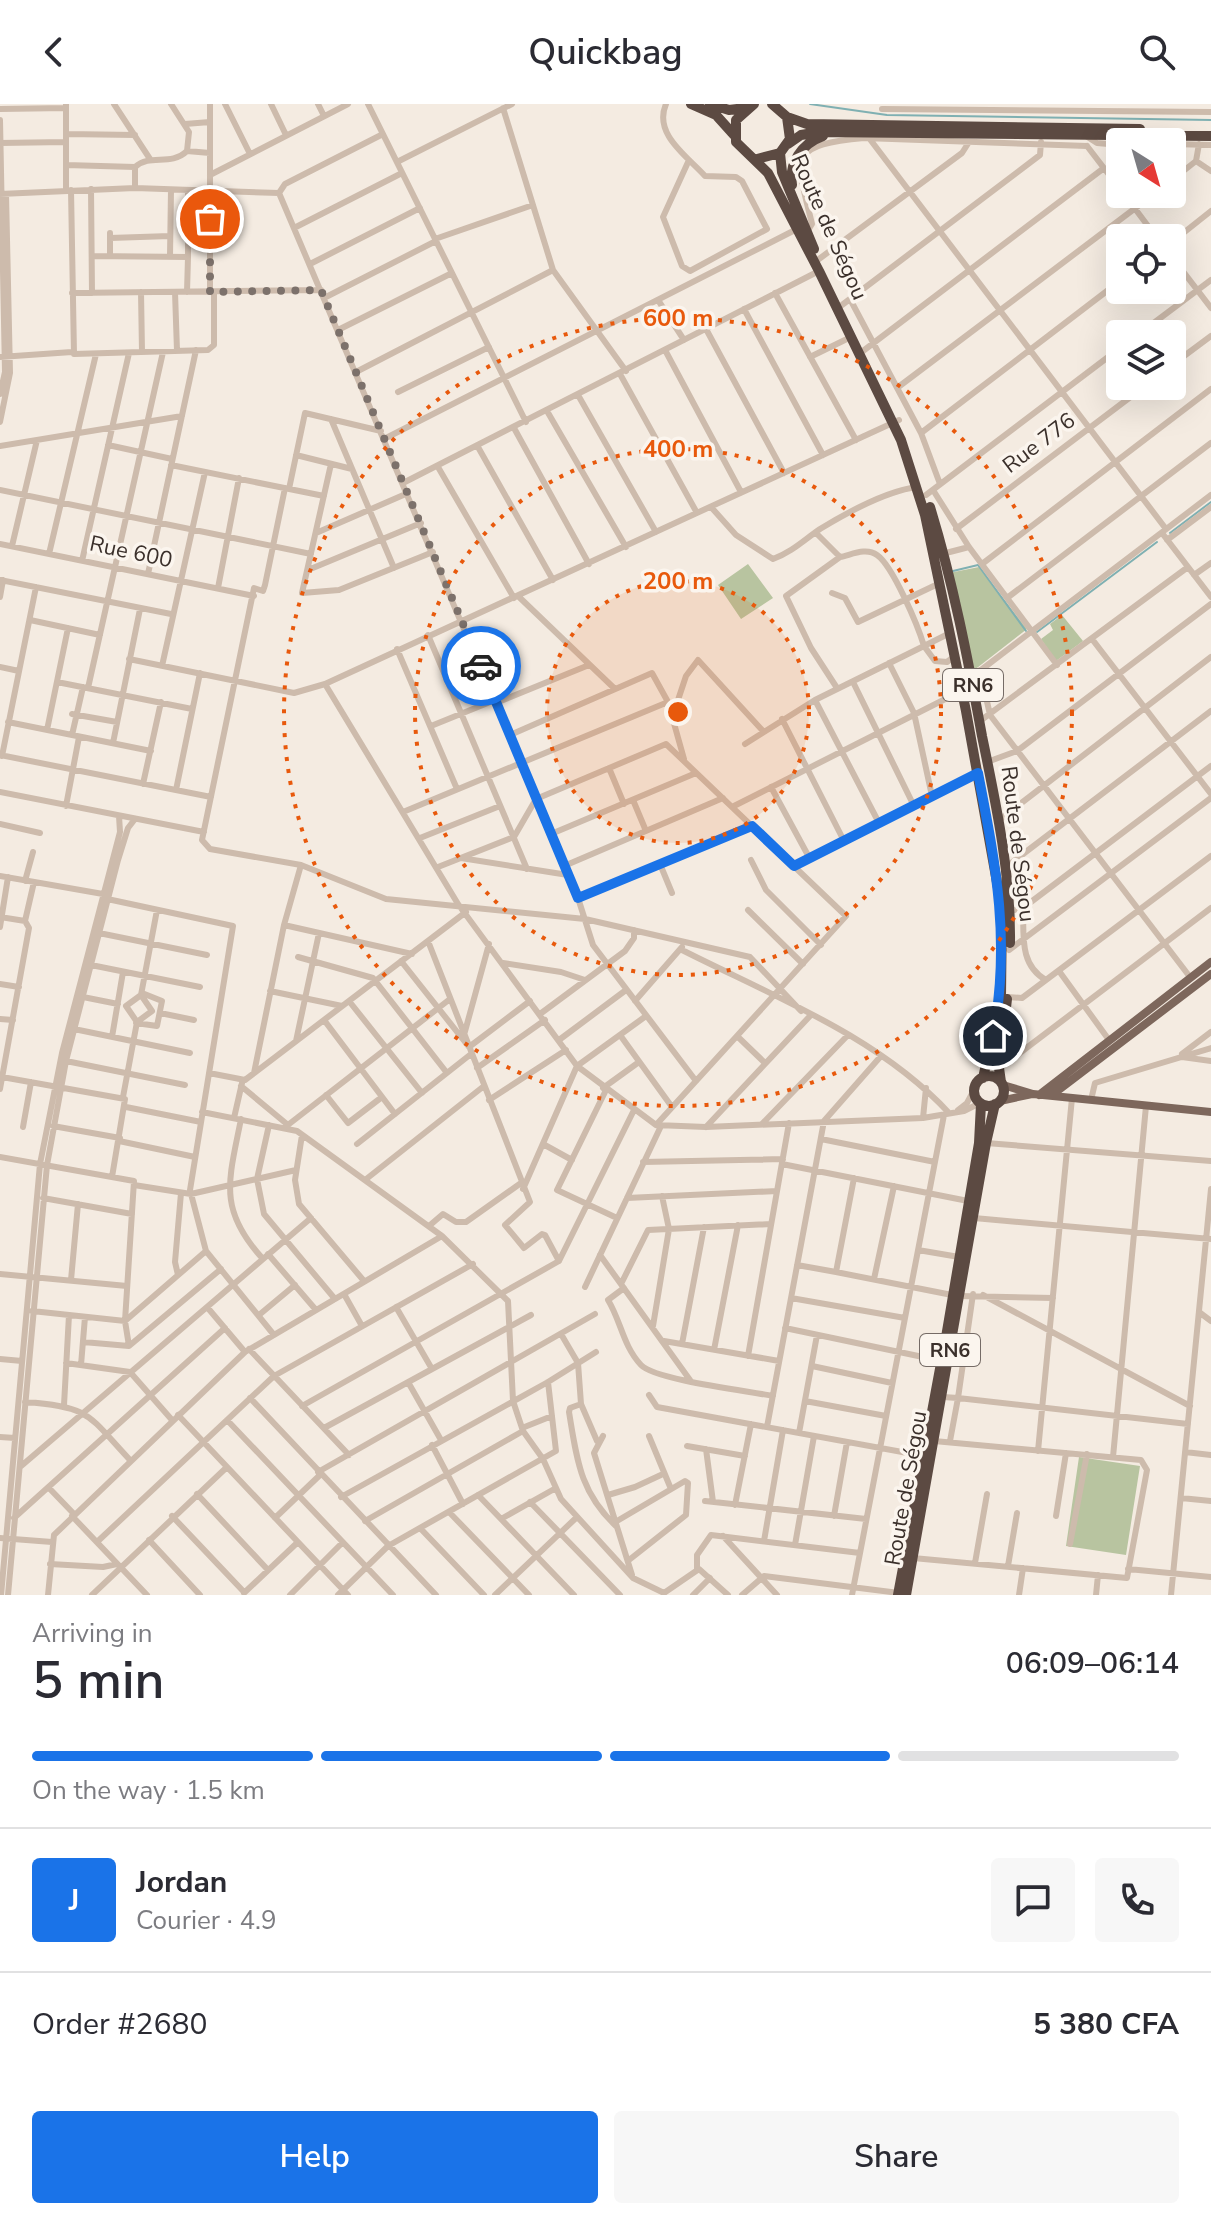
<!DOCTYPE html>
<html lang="en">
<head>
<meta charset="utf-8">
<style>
  :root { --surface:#fff; --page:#f7f7f7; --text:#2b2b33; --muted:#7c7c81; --line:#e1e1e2; --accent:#1a73e8 }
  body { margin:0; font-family:"Nunito Sans",sans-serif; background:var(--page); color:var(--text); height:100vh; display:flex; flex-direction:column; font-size:30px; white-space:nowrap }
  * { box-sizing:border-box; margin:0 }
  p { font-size:26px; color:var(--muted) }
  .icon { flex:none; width:44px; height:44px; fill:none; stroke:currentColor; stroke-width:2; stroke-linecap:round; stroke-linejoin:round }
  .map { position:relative; height:1491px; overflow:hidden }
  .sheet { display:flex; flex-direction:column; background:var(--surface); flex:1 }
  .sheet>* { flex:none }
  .needle { width:52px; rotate:143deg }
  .controls { position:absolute; left:1106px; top:24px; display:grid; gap:16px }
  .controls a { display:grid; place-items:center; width:80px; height:80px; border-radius:8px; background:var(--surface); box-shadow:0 8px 32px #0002; font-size:40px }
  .pin { position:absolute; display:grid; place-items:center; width:68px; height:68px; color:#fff; margin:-34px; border:4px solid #fff; border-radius:50%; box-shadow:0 2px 8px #0007 }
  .courier { position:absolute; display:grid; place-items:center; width:80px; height:80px; margin:-40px; border:6px solid #1a73e8; border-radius:50%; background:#fff; color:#222; box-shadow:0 2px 10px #0007 }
  .head em { font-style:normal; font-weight:600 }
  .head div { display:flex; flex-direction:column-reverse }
  .head { display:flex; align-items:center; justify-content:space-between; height:136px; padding:0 32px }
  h1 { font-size:52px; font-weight:600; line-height:60px }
  .bar { display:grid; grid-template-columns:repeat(4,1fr); gap:12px 8px; align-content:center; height:96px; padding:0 32px }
  .bar i { height:10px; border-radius:6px; background:var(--line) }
  .bar .on { background:var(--accent) }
  .bar p { grid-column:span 4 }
  .line { display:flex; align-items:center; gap:20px; padding:0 32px; border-top:2px solid var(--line) }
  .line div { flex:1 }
  .round { display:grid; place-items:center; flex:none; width:84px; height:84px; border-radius:8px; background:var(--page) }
  .button { display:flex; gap:16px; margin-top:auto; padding:16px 32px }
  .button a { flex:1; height:92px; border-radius:8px; background:var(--accent); color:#fff; font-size:32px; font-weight:600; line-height:92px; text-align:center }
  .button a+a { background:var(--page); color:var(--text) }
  header { display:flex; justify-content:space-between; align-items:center; height:104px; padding:0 32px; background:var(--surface); font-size:36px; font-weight:600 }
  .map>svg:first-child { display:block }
  .green { fill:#b8c4a0 }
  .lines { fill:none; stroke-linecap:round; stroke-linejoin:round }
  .stream { stroke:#7fb0b2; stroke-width:2 }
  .minor { stroke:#cdbbac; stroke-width:6 }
  .major { stroke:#7d675c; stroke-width:8 }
  .highway { stroke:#5c4a42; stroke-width:10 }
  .done { stroke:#7c716b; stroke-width:8; stroke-dasharray:0 14.4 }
  .route { stroke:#1a73e8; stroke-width:10 }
  .ring { fill:none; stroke:#e8590c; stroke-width:4; stroke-dasharray:4 8 }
  .labels { text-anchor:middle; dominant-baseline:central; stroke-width:7; stroke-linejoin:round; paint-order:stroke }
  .shield { fill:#fbf5ee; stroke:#756b66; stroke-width:2 }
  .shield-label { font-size:20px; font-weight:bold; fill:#3b302b }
  .street-label { font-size:22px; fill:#3b302b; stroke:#fbf5ee }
  .centre { fill:#e8590c; stroke:#fbf5ee; stroke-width:4 }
  .ring-label { font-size:24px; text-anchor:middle; font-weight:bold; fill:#e8590c; stroke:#fbf5ee; stroke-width:7; stroke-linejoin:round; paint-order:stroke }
</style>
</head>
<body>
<header><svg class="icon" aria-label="back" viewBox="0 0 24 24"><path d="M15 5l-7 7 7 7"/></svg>Quickbag<svg class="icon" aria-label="search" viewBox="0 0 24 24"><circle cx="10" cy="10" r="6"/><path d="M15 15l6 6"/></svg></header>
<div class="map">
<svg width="1211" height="1491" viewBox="0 0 1211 1491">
  <rect width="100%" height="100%" fill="#f4ebe1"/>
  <path class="green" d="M 748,460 L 773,494 L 741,515 L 718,481 Z
    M 979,463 L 1027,525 L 973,567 L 949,469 Z
    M 1062,511 L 1083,537 L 1056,557 L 1041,535 L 1053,526 L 1050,520 Z
    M 1079,1353 L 1140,1362 L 1126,1451 L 1066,1442 Z"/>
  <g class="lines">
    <path class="stream" d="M 810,0 L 887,11 L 1211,16
      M 1170,429 L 1211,398
      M 953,467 L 978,461 L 1026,527
      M 1037,528 L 1157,438"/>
    <path class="minor" d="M 66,0 L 66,86
      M 114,0 L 150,55
      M 225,0 L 250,50
      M 271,0 L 286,31
      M 318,0 L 324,12
      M 368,0 L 526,318
      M 666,0 C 653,30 687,52 705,72 L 736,73 L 742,77 L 767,125 L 690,167 L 682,162 L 663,113 L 689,56
      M 503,4 L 553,166 L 626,267
      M 0,5 L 66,4
      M 882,5 L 1211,8
      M 0,16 L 5,268 L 0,290
      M 185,20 L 210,18
      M 66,30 L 135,31
      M 1086,32 L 1097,39 L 1120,41
      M 869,34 L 1166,425
      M 0,39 L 66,38
      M 1172,40 L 1211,41
      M 1087,42 L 1120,85
      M 187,47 L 210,49
      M 1196,57 L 1211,67
      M 397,58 L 512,0
      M 66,61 L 135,63
      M 210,71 L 348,0
      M 1172,76 L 1196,57 L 1199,40
      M 135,84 L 135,63 C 151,49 170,63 187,47 L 189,28 L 171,0
      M 91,85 L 92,189
      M 71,86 L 74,250 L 208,246 L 214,241 L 214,188
      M 279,89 L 578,794 L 593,841 L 696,977
      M 279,89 L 285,80 L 383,30
      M 0,90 L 135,84 L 279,89
      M 1124,90 L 1157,134
      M 189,115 L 210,115
      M 294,124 L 402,69
      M 807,128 L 812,120 C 797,56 784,41 864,34 L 1087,42
      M 110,129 L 110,152
      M 110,134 L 170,132
      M 435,135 L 533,101
      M 1172,138 L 1211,107
      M 92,152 L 188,153 L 188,86
      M 170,152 L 171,86
      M 1172,153 L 1211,204
      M 819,155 L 962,49 L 969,38
      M 310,160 L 420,104
      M 141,188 L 142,248
      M 175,188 L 177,247
      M 187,188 L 188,153
      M 210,188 L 210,0
      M 72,189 L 321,186
      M 775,189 L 856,336
      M 324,194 L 436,137
      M 850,195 L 921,329 L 940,380
      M 658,196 L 684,236
      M 842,201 L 1040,51 L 1041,38
      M 744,205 L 823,351
      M 706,225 L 784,369
      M 338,226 L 452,169
      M 1139,230 L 1211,176
      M 665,246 L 741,388
      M 863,247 L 1104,64
      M 0,253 L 72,248
      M 810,253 L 851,233
      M 1172,261 L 1211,232
      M 356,268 L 553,166
      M 620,270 L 697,409
      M 897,284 L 1154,90
      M 398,288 L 489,243
      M 578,291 L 656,428
      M 547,307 L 626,443
      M 331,315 L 394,464
      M 0,318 L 10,269 L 6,90
      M 514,324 L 589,460
      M 921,329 L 1120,177
      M 384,335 L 797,125
      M 108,341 L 172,355
      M 0,342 L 182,312
      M 478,343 L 553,476
      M 296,351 L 352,365
      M 331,360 L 302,489 L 339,486 L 433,448
      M 171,361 L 324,392
      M 438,363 L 514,494
      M 403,379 L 819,167
      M 285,384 L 265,481 L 263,487 L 254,484 L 202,736 L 210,745 L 301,761 L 386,795 L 585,815 L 750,853 L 801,907
      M 289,385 L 305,309 L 381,327
      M 0,386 L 311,450
      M 933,386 L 969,443 L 1057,561
      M 926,391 L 1120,244
      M 711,403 L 736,431 L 773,455 C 792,448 804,436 820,425 C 848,408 886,387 917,383
      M 956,425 L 1145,282
      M 316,429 L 408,389
      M 816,429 L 840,453 C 851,451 866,443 877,451 C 893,462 918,522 924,542 L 950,529
      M 1162,429 L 1211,493
      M 1167,436 L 1211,403
      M 0,440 L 254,492
      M 12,442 L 37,336
      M 49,450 L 96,250
      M 942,450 L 969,443
      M 82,457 L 129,249
      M 982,460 L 1211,285
      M 308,466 L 421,419
      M 148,470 L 196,246
      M 1194,471 L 1211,459
      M 0,476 L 171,510
      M 218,484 L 239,374
      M 832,489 L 845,494 L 858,518 L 940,479
      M 518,492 L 615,585
      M 0,493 L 3,476
      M 1007,494 L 1211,339
      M 30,516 L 100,531
      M 428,531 L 527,765
      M 1092,535 L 1211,690
      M 397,545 L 457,685
      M 129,555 L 294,589 L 325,580 L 899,316
      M 889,559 L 914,609 L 932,692
      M 162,562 L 205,368
      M 0,563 L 19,567
      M 980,566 L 990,611 L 1190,873
      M 977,569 L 1211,391
      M 57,578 L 192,605
      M 853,578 L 914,702
      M 325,580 L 458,800 L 577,962 L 656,1021 L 706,1023 L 923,1014 L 964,1007 L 980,999
      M 88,584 L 163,248
      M 837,584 L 811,544 L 786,492 L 840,453
      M 815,596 L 879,719
      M 496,599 L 589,561
      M 72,610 L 117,618
      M 672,614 L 686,572 L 698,556 L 763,627
      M 782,615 L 844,737
      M 980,617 L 1188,463
      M 8,618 L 151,647
      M 431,622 L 495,596
      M 47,626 L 68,524
      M 72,631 L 83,583
      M 510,631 L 652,569 L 668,598 L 684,655
      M 113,639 L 140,505
      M 745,640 L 815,596 L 924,542 L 935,557 L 947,558 L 955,552
      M 0,651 L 211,693
      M 2,652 L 36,483
      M 987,658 L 1017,647 L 1211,500
      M 609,664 L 624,700
      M 143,680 L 161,598
      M 771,683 L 810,755
      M 176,686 L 200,569
      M 0,688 L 204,728
      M 633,696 L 646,727
      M 66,702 L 79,633
      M 732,703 L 973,581
      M 403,708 L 668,598
      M 998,717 L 1211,553
      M 0,720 L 40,729
      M 551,730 L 696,669
      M 420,734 L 500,702
      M 461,754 L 568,771
      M 751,756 L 766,786 L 821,841
      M 660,760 L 672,789
      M 564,762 L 723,694
      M 794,762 L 978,669
      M 438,763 L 514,733 L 536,695 L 666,640 L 846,812 L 656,1021
      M 1006,763 L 1211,607
      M 0,772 L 103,790
      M 25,777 L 33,748
      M 578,794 L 752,722
      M 112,796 L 233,822 L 190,1086 L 206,1147 L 274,1231
      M 1023,804 C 1024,831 1019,861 1046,876
      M 748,806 L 803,860
      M 1010,807 L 1023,804 L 1211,662
      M 0,813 L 25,817 L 34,778
      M 284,821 L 412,850
      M 0,823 L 8,773
      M 99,829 L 207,851
      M 428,837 L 530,1098 L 505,1121 L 524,1144 L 542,1130 L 545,1131 L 559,1157
      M 682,846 C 773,892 879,933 949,1009
      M 1009,846 L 1211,694
      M 298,853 L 373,874 L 447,969
      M 401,857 L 469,943 L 530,897
      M 503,859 L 561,868 L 585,876
      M 91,861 L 200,883
      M 1059,867 L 1109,936
      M 0,880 L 19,883
      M 270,887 L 342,902
      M 141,891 L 157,806
      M 83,893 L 118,900
      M 1007,893 L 1022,894 L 1211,752
      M 349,897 L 422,989
      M 635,897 L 682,843
      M 160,909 L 194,916
      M 540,910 L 625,847 L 634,834 L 634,826
      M 0,915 L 13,916
      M 324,916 L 395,1010
      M 136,919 L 157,922 L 162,897 L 142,889
      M 74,925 L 190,949
      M 464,931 L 489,840
      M 620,931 L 672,1003
      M 737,932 L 765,959
      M 112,933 L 123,868
      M 559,936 L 626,886
      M 296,937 L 319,829
      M 1182,950 L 1211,928
      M 1182,953 L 1211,957
      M 66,957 L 185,981
      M 477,964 L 545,916
      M 1000,964 L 1211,804
      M 209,969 L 245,976 L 466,808
      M 254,969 L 284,821 L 301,761
      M 2,973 L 125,995 L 112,1073
      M 241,982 L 288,1021
      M 603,984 L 639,958
      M 0,985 L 29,824 L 25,817
      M 606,986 L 557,1086 L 617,1114
      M 326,991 L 348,1019 L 382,993
      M 123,993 L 137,918 L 126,902 L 141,891 L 152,907 L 137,918
      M 489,996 L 566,946
      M 1091,996 L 1095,979 L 1211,944
      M 126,1003 L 201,1018
      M 958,1006 L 967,999 L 974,986
      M 202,1008 L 297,1027 L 442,1132 L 508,1197 L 513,1297 L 523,1327 L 543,1355 L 561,1395 L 633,1474 L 664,1489 L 699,1465 L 728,1491
      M 234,1014 L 242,979
      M 923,1014 L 926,984
      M 241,1015 C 229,1076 217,1105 263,1155
      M 762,1020 L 848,931
      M 269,1021 L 257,1075 L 264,1110 L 335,1195
      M 53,1022 L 120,1034
      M 23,1023 L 31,978
      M 706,1023 L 810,912
      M 284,1024 L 450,895
      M 302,1031 L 295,1076 L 299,1100 L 364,1177
      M 821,1035 L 935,1058
      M 119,1037 L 195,1053
      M 986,1039 L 1211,1057
      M 357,1040 L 471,950
      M 543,1040 L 572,1056
      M 0,1053 L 134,1077 L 125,1217 L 129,1242
      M 643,1058 L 783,1055
      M 782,1060 L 968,1097
      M 854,1074 L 836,1168 L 952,1191
      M 365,1076 L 484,982
      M 134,1081 L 191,1090 L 296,1066
      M 523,1085 L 577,962 L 646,912
      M 43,1094 L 132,1110
      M 627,1094 L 777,1087
      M 974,1114 L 1211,1135
      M 429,1122 L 443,1110 L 456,1118 L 466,1118 L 521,1079
      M 918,1146 L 959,1153
      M 268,1150 L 316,1206
      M 600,1151 L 690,1276
      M 797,1161 L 836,1168
      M 0,1170 L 127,1182
      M 178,1171 L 175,1158 L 181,1089
      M 874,1175 L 894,1082
      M 71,1176 L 78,1100
      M 621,1180 L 648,1126 L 771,1120
      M 585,1183 L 661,1022
      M 624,1184 L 608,1196 C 621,1217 623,1242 641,1261 C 655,1276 748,1287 773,1292
      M 344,1190 L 362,1222
      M 983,1191 L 1190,1302
      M 959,1192 L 1053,1194
      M 791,1194 L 905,1214 L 852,1491
      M 207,1203 L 245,1248
      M 396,1203 L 432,1265
      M 32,1207 L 125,1217 L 206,1147
      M 1199,1208 L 1211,1217
      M 259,1211 L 295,1181
      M 905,1214 L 944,1011
      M 653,1222 L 669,1125 L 662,1092
      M 785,1224 L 942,1257
      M 561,1230 L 578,1259 L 581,1300 L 597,1337
      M 664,1237 L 779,1257
      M 83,1238 L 129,1242 L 221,1165
      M 682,1240 L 704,1123
      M 249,1245 L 349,1351
      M 714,1246 L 738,1121
      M 748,1252 L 789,1019
      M 0,1255 L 22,1257
      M 66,1259 L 130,1268 L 172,1316
      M 81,1261 L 85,1213
      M 812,1262 L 892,1279
      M 408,1278 L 441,1336
      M 649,1291 L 657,1303 L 924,1352
      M 943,1293 L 958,1294 L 973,1190
      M 250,1294 L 436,1491
      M 805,1297 L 886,1312
      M 25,1298 C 91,1303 87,1310 130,1356
      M 581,1300 L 570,1304 L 569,1308 C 577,1356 580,1389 617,1423
      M 64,1301 L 69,1211
      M 302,1302 L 559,1157 L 634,1006
      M 178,1311 L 348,1491
      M 227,1316 L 393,1491
      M 767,1323 L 824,1017 L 881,952
      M 324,1324 L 531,1211
      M 522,1324 L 552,1312
      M 799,1329 L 817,1231
      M 603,1332 L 594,1349 L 632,1471
      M 649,1332 L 671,1385
      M 0,1333 L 15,1334
      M 950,1337 L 958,1294 L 1188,1320
      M 432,1341 L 463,1400
      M 687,1342 L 745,1352
      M 706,1345 L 713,1398
      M 1038,1347 L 1072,994
      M 1185,1348 L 1211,1351
      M 1113,1353 L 1146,1002
      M 20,1363 L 311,1114
      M 318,1368 L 595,1210
      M 49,1384 L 74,1410
      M 197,1390 L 268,1466
      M 478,1391 L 574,1491
      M 608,1391 L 635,1383 L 663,1370
      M 341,1393 L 548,1278 L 596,1248
      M 1181,1394 L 1211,1397
      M 705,1397 L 866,1415
      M 530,1398 L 620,1491
      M 735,1401 L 751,1320
      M 449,1408 L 529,1491
      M 72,1412 L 147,1491
      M 172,1412 L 244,1488
      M 834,1412 L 847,1338
      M 1056,1412 L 1066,1349
      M 14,1414 L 225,1224
      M 275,1414 L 320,1371
      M 501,1415 L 556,1384
      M 365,1417 L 523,1327
      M 617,1417 L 685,1377 L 688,1379 L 686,1411 L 629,1456
      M 420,1424 L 484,1491
      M 723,1432 L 777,1491
      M 0,1434 L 52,1438
      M 149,1436 L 200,1491
      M 764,1437 L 783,1326
      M 97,1438 L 274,1272 L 473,1160
      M 1070,1440 L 1087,1350
      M 795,1441 L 814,1332
      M 913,1454 L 1127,1474 L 1147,1366 L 1141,1356 L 934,1337
      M 975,1459 L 987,1390
      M 50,1460 L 103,1463 L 117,1460
      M 1008,1462 L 1017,1409
      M 697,1465 L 697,1451 L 711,1431 L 860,1449
      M 1128,1465 L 1211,1473
      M 244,1489 L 298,1438
      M 1,1491 L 40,1060 L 62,949 L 120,728 L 119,712
      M 8,1491 L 47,1061 L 66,957 L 118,756 L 128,724 L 135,715
      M 48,1491 L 54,1431 L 245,1248 L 442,1132
      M 92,1491 L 227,1363
      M 290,1491 L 342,1439
      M 338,1491 L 388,1442 L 556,1347 L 548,1278
      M 495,1491 L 577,1413
      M 693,1491 L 710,1474
      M 742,1491 L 764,1472 L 899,1489
      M 1019,1491 L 1023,1464
      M 1096,1491 L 1098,1471
      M 1171,1491 L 1211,1085"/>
    <path class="major" d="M 1003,981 L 1033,990 L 1211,1008
      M 1039,991 L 1211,858
      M 1052,991 L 1211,870
      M 1000,997 L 1032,990"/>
    <path class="highway" d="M 691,0 L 716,11 L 734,31
      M 710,0 L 729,6 L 745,4
      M 754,0 L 736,16 L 736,38 L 768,69 L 819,167 L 901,336 L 925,411 L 966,607 L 1002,806 L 1001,892 L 983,974
      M 787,13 L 807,20 L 1140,25
      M 788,40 L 801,31 L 819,28 L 1211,32
      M 780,49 L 782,68 L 814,145
      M 757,55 L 780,49 L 790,35 L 787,13 L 772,0
      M 792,81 C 789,59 801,40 823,32
      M 930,403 C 953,478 968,555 982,632 C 996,700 1011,769 1010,839
      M974 987a15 15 0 1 1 30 0a15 15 0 1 1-30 0Z
      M 1001,978 L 999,964 L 1007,895
      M 945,1239 L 979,1039 L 981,1000
      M 898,1491 L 942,1254
      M 906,1491 L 986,1039 L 995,1000"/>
  </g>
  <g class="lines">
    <path class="done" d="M 210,115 L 210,188 L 321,186 L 481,562"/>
    <path class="route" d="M 481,562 L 578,794 L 752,722 L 794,762 L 978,669 C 996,762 1011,838 993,932"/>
  </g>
  <circle cx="678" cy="608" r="131" fill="#e8590c" fill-opacity=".12"/>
  <g class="ring">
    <circle cx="678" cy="608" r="131"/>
    <circle cx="678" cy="608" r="263"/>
    <circle cx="678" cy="608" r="394"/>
  </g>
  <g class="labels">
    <g class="shield">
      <rect x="943" y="565" width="60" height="32" rx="6"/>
      <rect x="920" y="1230" width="60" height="32" rx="6"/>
    </g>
    <g class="shield-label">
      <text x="973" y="581">RN6</text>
      <text x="950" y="1246">RN6</text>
    </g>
    <g class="street-label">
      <text transform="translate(829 123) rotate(66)">Route de Ségou</text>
      <text transform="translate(1039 339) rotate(-37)">Rue 776</text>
      <text transform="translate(131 448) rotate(12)">Rue 600</text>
      <text transform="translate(1018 740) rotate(83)">Route de Ségou</text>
      <text transform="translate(906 1384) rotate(-80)">Route de Ségou</text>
    </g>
  </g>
  <circle cx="678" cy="608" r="12" class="centre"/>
  <g class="ring-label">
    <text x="678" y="222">600 m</text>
    <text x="678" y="353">400 m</text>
    <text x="678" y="485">200 m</text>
  </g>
</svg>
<div class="controls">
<a><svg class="needle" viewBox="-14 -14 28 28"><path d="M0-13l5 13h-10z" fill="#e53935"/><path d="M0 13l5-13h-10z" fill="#7c7c81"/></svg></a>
<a><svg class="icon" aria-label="locate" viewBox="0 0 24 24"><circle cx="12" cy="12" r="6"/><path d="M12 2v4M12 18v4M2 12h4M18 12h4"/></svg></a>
<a><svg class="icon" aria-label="layers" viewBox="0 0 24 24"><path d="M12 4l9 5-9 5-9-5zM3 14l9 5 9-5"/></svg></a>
</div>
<div class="pin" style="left:210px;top:115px;background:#ea580c"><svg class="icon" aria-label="bag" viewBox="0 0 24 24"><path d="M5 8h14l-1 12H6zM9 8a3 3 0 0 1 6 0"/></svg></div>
<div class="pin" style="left:993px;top:932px;background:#1f2937"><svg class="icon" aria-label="home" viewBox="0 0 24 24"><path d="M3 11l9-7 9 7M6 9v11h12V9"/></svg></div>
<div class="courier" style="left:481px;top:562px"><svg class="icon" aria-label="car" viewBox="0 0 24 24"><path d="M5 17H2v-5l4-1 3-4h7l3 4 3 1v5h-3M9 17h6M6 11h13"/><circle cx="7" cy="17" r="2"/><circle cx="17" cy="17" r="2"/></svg></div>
</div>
<section class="sheet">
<div class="head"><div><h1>5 min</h1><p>Arriving in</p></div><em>06:09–06:14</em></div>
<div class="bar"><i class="on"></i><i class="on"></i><i class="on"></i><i></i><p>On the way · 1.5 km</p></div>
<div class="line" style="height:144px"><b class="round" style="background:var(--accent);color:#fff">J</b><div><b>Jordan</b><p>Courier · 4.9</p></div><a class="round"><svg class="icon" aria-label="chat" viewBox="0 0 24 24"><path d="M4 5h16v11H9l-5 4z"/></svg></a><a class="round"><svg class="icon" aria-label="phone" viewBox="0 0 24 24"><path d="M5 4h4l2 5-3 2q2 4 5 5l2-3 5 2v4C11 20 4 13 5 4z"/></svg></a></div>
<div class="line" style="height:104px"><div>Order #2680</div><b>5 380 CFA</b></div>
<div class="button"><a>Help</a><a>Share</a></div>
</section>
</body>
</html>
